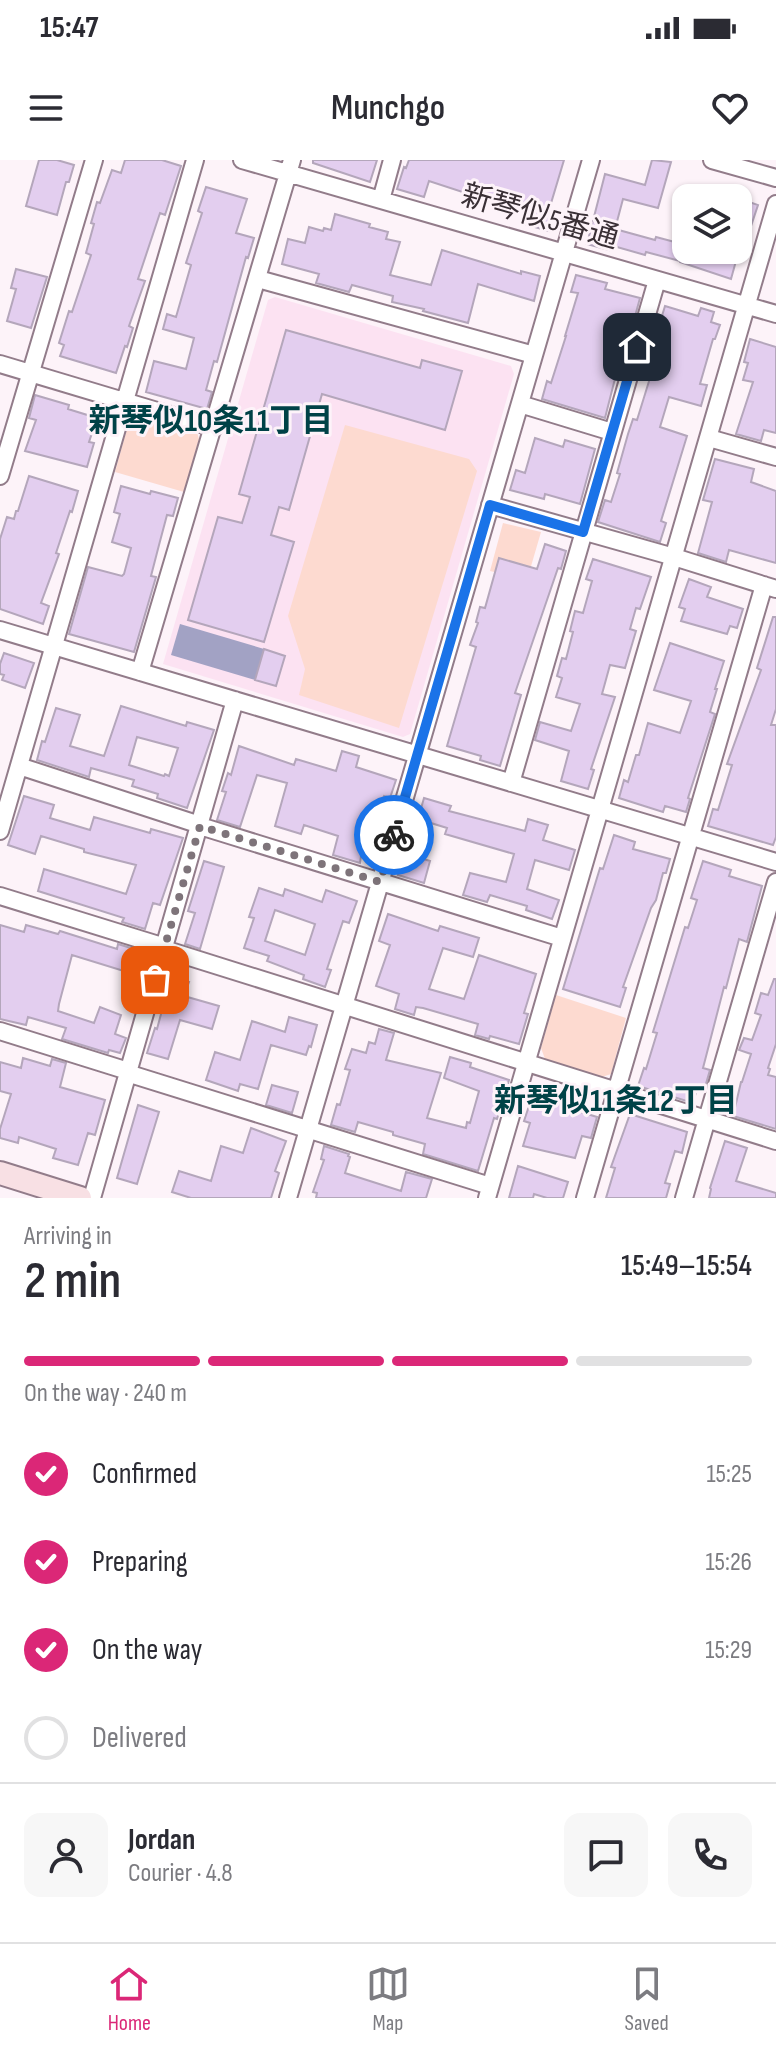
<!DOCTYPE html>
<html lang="en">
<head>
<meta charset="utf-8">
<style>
  :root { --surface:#fff; --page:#f7f7f7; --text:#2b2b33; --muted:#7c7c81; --line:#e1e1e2; --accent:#db2777 }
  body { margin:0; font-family:"Sofia Sans Condensed","Noto Sans JP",sans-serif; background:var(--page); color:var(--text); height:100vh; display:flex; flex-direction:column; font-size:30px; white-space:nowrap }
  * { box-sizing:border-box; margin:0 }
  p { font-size:26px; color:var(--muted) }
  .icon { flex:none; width:44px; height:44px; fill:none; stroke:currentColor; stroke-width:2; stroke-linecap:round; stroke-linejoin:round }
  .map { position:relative; height:1038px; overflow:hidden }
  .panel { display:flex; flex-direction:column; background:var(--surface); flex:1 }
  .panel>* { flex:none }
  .tools { position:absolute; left:672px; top:24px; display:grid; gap:16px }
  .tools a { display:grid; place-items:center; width:80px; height:80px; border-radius:16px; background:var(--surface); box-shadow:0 2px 6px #0004; font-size:40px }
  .pin { position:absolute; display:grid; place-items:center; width:68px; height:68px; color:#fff; margin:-34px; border-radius:16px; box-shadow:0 4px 12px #0006 }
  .courier { position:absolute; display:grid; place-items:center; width:80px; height:80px; margin:-40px; border:6px solid #1a73e8; border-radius:50%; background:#fff; color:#222; box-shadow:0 2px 10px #0007 }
  .overview em { font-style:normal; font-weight:600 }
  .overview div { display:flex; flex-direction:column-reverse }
  .overview { display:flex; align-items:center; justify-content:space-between; height:136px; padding:0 24px }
  h1 { font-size:52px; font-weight:600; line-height:60px }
  .bar { display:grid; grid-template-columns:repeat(4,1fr); gap:12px 8px; align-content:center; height:96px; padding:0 24px }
  .bar i { height:10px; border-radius:6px; background:var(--line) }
  .bar .selected { background:var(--accent) }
  .bar p { grid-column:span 4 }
  .line { display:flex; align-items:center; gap:20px; padding:0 24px; border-top:2px solid var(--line) }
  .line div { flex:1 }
  .round { display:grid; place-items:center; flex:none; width:84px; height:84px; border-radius:16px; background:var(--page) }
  ol { padding:0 24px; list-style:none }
  li { display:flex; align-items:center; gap:24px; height:88px }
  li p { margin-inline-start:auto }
  li .icon { padding:8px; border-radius:50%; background:var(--accent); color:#fff; stroke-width:4 }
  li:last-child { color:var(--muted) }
  li i { width:44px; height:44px; border:4px solid var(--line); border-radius:50% }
  .status { display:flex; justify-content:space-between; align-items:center; height:56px; padding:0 40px; background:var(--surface); direction:ltr }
  .status svg { height:22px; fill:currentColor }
  header { display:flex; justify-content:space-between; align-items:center; height:104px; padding:0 24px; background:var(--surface); font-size:36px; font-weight:600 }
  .tab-bar { display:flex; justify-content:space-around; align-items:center; height:112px; border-top:2px solid var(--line); background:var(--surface); font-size:22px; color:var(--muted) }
  .tab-bar a { display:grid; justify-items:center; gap:4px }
  .tab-bar .selected { color:var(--accent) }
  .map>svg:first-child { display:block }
  .built { fill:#fce2f2 }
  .green { fill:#fddad0 }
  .water { fill:#a2a2c4 }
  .building { fill:#e3ceef; stroke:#b4a6bb; stroke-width:2; fill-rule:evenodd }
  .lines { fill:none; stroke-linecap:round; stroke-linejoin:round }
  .street-casing { stroke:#927c8a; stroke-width:20 }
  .secondary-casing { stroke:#927c8a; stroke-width:26 }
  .street { stroke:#fff; stroke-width:16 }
  .secondary { stroke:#f8e0e4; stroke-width:22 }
  .done { stroke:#7e747a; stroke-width:8; stroke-dasharray:0 14.4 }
  .route { stroke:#1a73e8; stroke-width:10 }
  .labels { text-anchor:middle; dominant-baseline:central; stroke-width:6; stroke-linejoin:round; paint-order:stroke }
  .street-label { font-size:30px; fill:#3a3036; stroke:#fdf3f9 }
  .neighbourhood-label { font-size:32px; font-weight:bold; fill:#004247; stroke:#fdf3f9 }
</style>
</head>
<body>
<div class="status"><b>15:47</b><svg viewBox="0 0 49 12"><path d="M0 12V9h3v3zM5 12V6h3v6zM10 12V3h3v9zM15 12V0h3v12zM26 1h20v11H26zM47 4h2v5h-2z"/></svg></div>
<header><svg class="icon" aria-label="menu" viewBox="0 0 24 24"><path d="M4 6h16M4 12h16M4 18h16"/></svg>Munchgo<svg class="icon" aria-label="heart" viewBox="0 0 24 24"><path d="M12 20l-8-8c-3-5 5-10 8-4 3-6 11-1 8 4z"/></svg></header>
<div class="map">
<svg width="776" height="1038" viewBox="0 0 776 1038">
  <rect width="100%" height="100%" fill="#fdf3f9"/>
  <path class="built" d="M 275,137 L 511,206 L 514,214 L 410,574 L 403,577 L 163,504 L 268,140 Z"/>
  <path class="green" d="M 137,255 L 196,269 L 199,279 L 184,332 L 115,312 L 130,258 Z
    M 345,265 L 469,299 L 477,311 L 399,568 L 299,535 L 305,509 L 288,456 Z
    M 503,363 L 541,372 L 527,420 L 490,411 Z
    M 556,835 L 626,858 L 611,914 L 602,917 L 545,899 L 541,888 Z"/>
  <path class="water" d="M 180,464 L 264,489 L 255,520 L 171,495 Z"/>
  <path class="building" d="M 39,0 L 57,0 L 74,5 L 69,22 L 66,22 L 57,55 L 26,46 Z
    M 125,0 L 162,0 L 181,6 L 165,55 L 160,53 L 138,119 L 145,121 L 129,166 L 133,168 L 127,187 L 125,186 L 116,213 L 60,196 L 64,185 L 59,183 L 69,151 L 72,152 L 91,95 L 86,93 L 94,64 L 91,63 L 97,42 L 100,43 L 112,10 L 121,13 Z
    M 313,0 L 377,0 L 370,22 L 313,3 Z
    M 409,0 L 564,0 L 549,50 L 555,51 L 549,71 L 524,64 L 527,53 L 481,40 L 481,38 L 429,21 L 424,37 L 397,29 L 404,7 L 406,8 Z
    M 652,0 L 671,2 L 658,48 L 623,39 L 615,69 L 655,80 L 656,77 L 686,85 L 686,90 L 739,90 L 731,119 L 680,102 L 680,101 L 646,92 L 645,95 L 610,85 L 609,90 L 587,84 L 605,14 L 645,25 Z
    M 206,27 L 247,39 L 236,73 L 254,78 L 248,98 L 246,97 L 217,202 L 214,201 L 206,230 L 212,232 L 207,249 L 146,232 L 154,201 L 186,209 L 194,178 L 163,169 L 167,154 L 176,157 L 191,105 L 186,103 L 202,53 L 198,51 Z
    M 738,38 L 758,45 L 749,72 L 738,68 Z
    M 335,54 L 370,64 L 369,67 L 388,72 L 386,79 L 400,82 L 390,115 L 431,125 L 442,90 L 521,114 L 521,111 L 540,116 L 534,141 L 478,124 L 468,163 L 423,151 L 424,149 L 392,142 L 393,136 L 352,125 L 349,132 L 316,123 L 319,114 L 282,104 L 288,79 L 305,83 L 309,67 L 323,71 L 324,68 L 331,70 Z
    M 16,109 L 47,117 L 31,168 L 7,161 L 16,129 L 11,128 Z
    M 576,115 L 607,123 L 605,129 L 640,138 L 634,160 L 632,160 L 623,195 L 621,195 L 605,258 L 542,239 L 547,221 L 551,223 L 566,176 L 565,176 L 578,133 L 571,132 Z
    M 665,146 L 698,156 L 701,148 L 714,152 L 711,162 L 720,165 L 715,179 L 713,179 L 700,224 L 707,225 L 701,246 L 669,237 L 660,267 L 687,276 L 661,361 L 666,363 L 660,382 L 598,362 L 605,340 L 611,342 L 620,314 L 617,313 L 628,274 L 633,259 L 637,260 L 650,218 L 647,217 L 656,191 L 652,189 Z
    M 286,170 L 420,208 L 422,200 L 462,211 L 445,270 L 322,234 L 289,350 L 279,347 L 271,375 L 294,382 L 264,482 L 188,460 L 218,357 L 242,363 L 250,337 L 239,334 Z
    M 750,179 L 776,187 L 776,273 L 764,270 L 761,281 L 736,274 L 753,222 L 743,220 L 748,203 L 744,202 Z
    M 35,235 L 69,245 L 68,249 L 97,258 L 89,282 L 94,283 L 87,307 L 25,291 L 36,260 L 29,258 Z
    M 535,278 L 563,287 L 565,280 L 595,289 L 580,344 L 545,334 L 544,339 L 510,330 L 516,310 L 525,313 Z
    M 715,299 L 754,309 L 751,322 L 776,331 L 776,403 L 729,390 L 726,402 L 698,393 L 712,342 L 703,340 Z
    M 29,316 L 78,331 L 72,352 L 70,351 L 56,393 L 59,394 L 41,443 L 49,446 L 43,464 L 0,449 L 0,379 L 7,357 L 14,359 L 16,351 L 18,351 Z
    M 121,326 L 150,334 L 151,331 L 178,338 L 173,356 L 167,355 L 159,385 L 151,416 L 156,417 L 134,492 L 69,474 L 88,407 L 122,416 L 124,414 L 131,388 L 112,382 L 120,354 L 114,352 Z
    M 545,384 L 566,391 L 561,409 L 558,408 L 515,533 L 521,535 L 500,606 L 480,600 L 481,596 L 447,586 L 476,487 L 470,485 L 478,463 L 476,462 L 480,447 L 485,448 L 499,398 L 537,409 Z
    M 593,399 L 651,417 L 640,449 L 636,448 L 630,469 L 636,471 L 625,508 L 610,505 L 602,534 L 615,537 L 591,609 L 594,610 L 588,629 L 561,621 L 569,591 L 535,580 L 540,562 L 571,571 L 580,544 L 556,537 L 562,518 L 557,516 L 562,498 L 566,499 L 573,472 L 570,471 L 575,451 L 583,453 L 592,421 L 586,419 Z
    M 689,419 L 711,427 L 707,437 L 743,449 L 737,468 L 730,466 L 727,474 L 681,461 L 685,449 L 679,447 Z
    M 773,457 L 776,457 L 776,549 L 771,565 L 776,565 L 776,677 L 773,685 L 708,666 L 713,649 L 718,650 L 732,605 L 727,604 L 761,510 L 757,508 Z
    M 670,483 L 724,501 L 715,529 L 717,529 L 710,552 L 715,554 L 688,638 L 690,639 L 686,652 L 665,646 L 663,652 L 619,638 L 624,620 L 628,622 L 636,595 L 639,595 L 648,563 L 680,573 L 691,541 L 654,530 Z
    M 264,489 L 285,496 L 276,526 L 255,520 Z
    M 4,493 L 34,503 L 25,528 L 2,520 L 4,515 L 0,514 L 0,504 Z
    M 121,546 L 186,566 L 187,562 L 214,570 L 187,648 L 157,638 L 158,634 L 132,626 L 134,620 L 91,608 L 89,617 L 37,600 L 42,581 L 45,582 L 56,548 L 80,555 L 70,586 L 104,596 ZM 137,577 L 178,588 L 169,616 L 165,614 L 164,616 L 129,605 Z
    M 239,586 L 294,605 L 296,599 L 336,611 L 342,591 L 359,596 L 356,607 L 396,620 L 390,638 L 384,636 L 368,682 L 370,683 L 366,698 L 361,696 L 360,703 L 333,695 L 338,676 L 304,665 L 301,674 L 275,666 L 287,623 L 257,615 L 240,667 L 217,660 L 226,632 L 222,631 L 228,613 L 231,615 Z
    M 24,636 L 54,645 L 50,658 L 90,670 L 94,657 L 150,673 L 151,669 L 183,678 L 160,745 L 153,743 L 145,769 L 122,762 L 124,758 L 38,731 L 44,709 L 126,734 L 136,705 L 84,692 L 84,689 L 41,676 L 35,694 L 8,685 Z
    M 424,638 L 451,646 L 449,651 L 525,671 L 528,659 L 548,665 L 543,680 L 575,690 L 569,710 L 535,700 L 527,729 L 559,740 L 552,759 L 526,750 L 527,746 L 490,735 L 487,742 L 463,735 L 470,713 L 506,722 L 514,694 L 445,674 L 447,668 L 418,659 Z
    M 614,675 L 635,682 L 633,689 L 670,699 L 666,713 L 663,713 L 656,740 L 651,748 L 623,827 L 626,828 L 620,847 L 563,829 L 600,708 L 603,709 Z
    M 404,693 L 430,701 L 424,723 L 398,715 Z
    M 204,701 L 224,707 L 200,789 L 185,784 L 195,753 L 188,751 Z
    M 703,701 L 731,710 L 729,716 L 762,726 L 747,782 L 739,779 L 726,828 L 724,827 L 703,908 L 710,910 L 705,927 L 698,925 L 693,943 L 638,926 L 644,908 L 646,909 L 657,873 L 653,872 L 685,767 L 688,768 L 697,740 L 691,738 Z
    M 259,728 L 283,736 L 285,729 L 322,742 L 326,730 L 357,741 L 349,763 L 343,761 L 327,809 L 331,810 L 325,827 L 303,819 L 304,815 L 267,801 L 269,796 L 244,788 L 254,758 L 249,757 ZM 275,750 L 315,764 L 305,795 L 265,781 Z
    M 388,754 L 438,771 L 440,766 L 479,778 L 473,797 L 443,788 L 429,829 L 464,839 L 479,795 L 536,814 L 524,853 L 528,854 L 519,884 L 490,876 L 489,879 L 475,875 L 478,864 L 423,848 L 416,847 L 414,855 L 395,849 L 399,834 L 376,826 L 390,785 L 379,781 Z
    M 0,765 L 24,772 L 26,765 L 58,774 L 60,771 L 117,789 L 118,784 L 134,789 L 132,796 L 145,800 L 140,816 L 72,795 L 59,844 L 58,851 L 94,863 L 100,847 L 121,855 L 115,874 L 126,878 L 120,893 L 109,890 L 108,893 L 62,879 L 66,868 L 28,857 L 26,865 L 0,859 Z
    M 171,817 L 189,822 L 184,836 L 219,846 L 212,869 L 180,860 L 168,899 L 147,893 L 155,868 L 157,869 Z
    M 774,819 L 776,819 L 776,884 L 768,908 L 770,909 L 768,915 L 776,917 L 776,969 L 733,956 L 741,922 L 742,922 L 751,894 L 739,890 L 744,878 L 752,880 L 761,855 L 755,853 L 761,833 L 768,835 Z
    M 289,857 L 317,865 L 311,887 L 309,886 L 306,895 L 271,885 L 258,929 L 240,924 L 238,931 L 206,920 L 215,892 L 240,900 L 252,861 L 285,872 Z
    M 379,869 L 394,873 L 386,900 L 441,913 L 427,958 L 466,968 L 467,962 L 470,963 L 479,931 L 444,918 L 450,897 L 471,903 L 470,907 L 509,920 L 497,959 L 494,958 L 478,1011 L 423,994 L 425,984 L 393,975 L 393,972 L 358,962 L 355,972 L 331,965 L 337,944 L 340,945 L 350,910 L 345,909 L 352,889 L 366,893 L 369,882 L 375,884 Z
    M 23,898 L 50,906 L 52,899 L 66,903 L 60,927 L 105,940 L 95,975 L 88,973 L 78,1005 L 53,998 L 56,989 L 19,977 L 18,983 L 0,978 L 0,969 L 11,934 L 0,931 L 0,902 L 21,908 Z
    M 272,925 L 298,932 L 292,953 L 266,945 Z
    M 533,934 L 544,937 L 545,935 L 572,943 L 571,949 L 597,957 L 591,978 L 582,976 L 575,998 L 523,986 L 530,963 L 524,961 Z
    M 138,945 L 159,952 L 137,1024 L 117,1018 Z
    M 630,954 L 687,972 L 682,993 L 675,991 L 665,1023 L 670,1024 L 666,1038 L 606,1038 L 615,1008 L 611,1007 Z
    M 251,968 L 286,981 L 275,1011 L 279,1013 L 271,1038 L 191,1038 L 172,1032 L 179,1011 L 211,1021 L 221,986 L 243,993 Z
    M 725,981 L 747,988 L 736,1021 L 776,1033 L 776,1038 L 709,1038 L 711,1029 L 710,1028 Z
    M 324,986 L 349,994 L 348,996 L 350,997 L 345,1013 L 401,1031 L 406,1012 L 432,1019 L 426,1038 L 316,1038 L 317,1033 L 313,1032 L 324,1000 L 321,999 Z
    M 518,1006 L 568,1022 L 563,1038 L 547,1038 L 534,1034 L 533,1038 L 509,1038 Z"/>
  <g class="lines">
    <g class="street-casing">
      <path id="street" d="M 242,0 L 776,154
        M 712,0 L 776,18
        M 381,40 L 392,0
        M 258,119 L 534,195
        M 0,204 L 214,268
        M 520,244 L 612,272
        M 709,278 L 776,297
        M 0,316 L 94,0
        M 490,345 L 674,397 L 776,429
        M 0,470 L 776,702
        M 140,512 L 292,0
        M 19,606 L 200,665
        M 511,623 L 657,120
        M 200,666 L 562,778
        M 0,671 L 195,0
        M 0,736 L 165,787
        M 164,789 L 776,981
        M 0,871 L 128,911
        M 127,913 L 490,1026
        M 92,1038 L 235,540
        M 288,1038 L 591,0
        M 487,1038 L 776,44
        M 585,1038 L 764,425
        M 684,1038 L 776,722"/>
    </g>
    <g class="secondary-casing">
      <path id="secondary" d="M 0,1013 L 80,1038"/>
    </g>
    <use href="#street" class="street"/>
    <use href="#secondary" class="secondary"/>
  </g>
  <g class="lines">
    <path class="done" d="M 155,820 L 200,666 L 380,722 L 394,675"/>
    <path class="route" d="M 394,675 L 490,345 L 583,372 L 637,187"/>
  </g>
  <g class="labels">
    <g class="street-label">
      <text transform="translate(540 57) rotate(16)">新琴似5番通</text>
    </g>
    <g class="neighbourhood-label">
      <text x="211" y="261">新琴似10条11丁目</text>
      <text x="616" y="941">新琴似11条12丁目</text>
    </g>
  </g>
</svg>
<div class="tools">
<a><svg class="icon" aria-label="layers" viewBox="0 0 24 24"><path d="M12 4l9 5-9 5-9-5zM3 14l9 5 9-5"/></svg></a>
</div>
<div class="pin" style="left:155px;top:820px;background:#ea580c"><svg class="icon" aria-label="bag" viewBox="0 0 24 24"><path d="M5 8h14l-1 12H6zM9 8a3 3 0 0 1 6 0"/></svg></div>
<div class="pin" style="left:637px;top:187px;background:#1f2937"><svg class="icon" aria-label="home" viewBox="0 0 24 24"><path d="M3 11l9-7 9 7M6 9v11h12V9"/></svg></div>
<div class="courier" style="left:394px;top:675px"><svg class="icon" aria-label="bike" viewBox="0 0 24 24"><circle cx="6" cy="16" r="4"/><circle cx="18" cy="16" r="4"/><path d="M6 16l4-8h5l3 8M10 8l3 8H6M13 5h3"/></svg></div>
</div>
<section class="panel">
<div class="overview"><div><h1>2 min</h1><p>Arriving in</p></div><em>15:49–15:54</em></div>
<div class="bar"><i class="selected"></i><i class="selected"></i><i class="selected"></i><i></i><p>On the way · 240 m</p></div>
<ol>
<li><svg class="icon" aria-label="check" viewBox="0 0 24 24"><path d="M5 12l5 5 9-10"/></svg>Confirmed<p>15:25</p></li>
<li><svg class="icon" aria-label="check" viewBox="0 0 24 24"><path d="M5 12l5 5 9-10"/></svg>Preparing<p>15:26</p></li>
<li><svg class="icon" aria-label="check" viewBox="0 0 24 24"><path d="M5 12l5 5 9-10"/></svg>On the way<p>15:29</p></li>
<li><i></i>Delivered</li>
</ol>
<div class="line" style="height:144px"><a class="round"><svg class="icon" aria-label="person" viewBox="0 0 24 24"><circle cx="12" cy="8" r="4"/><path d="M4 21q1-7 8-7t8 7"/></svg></a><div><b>Jordan</b><p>Courier · 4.8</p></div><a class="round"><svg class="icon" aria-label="chat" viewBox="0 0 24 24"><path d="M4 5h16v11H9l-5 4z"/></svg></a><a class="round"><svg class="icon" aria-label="phone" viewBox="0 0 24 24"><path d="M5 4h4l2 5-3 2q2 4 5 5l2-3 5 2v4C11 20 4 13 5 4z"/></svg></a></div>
</section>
<nav class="tab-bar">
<a class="selected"><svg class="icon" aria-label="home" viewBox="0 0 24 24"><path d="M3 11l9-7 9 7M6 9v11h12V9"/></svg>Home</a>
<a><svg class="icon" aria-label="map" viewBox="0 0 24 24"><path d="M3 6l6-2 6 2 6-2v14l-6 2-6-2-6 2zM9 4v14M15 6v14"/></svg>Map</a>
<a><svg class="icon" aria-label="saved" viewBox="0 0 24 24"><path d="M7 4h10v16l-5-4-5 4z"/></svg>Saved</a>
</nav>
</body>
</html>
